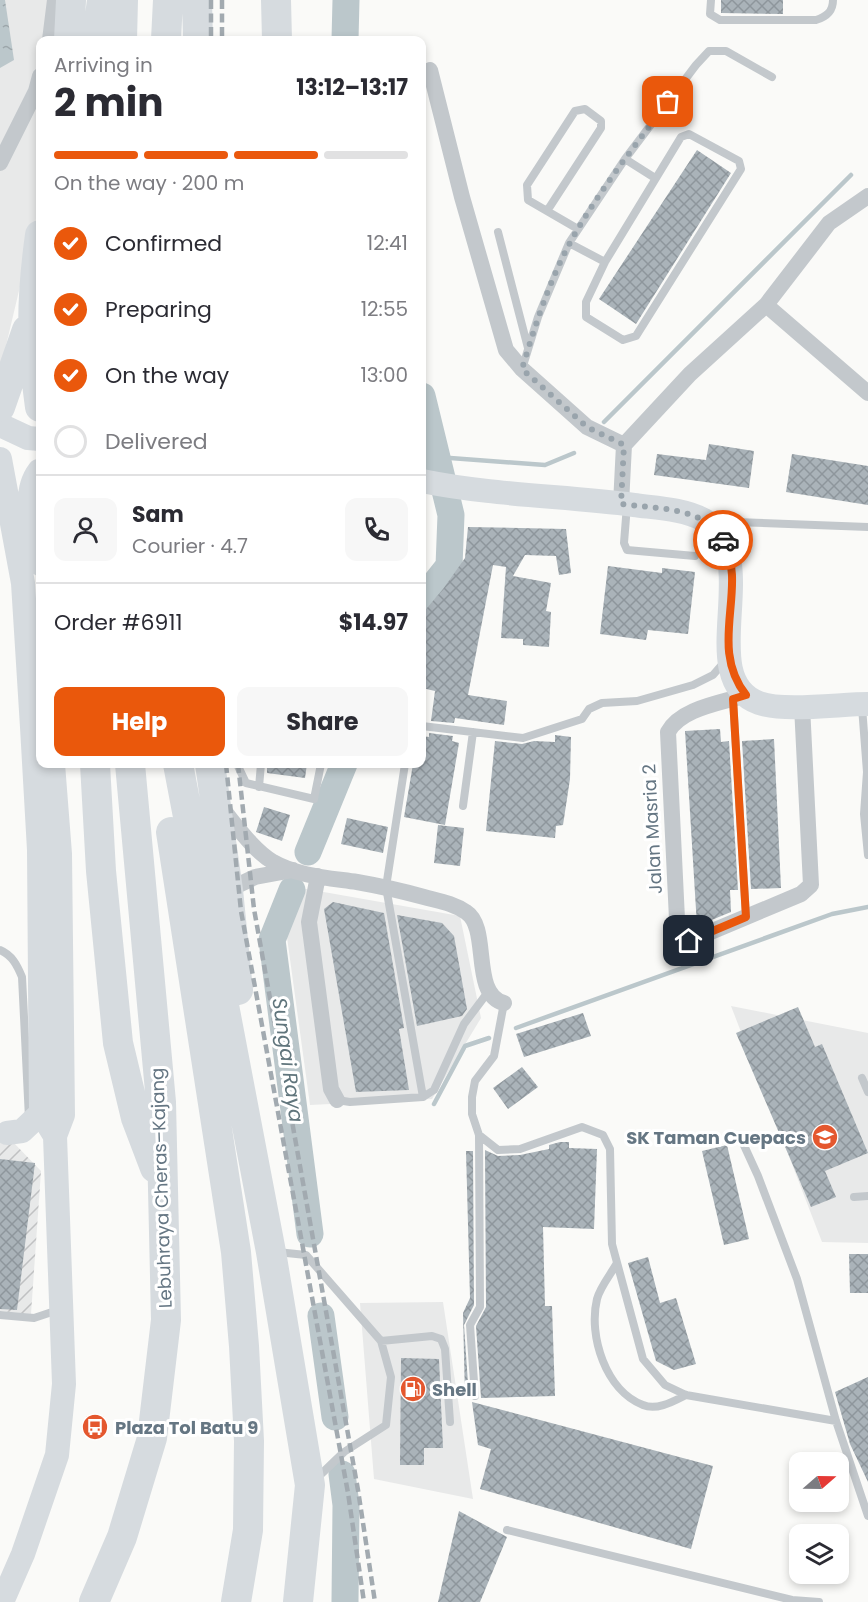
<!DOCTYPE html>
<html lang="en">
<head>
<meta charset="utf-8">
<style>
  :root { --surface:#fff; --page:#f7f7f7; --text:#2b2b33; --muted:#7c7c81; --line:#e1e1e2; --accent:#ea580c }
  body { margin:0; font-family:Poppins,sans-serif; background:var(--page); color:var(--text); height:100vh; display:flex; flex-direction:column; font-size:22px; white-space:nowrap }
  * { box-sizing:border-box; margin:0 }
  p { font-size:20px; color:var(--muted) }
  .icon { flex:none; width:33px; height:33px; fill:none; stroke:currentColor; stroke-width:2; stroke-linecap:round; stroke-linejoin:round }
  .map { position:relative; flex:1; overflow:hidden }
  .sheet { position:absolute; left:36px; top:36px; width:390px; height:732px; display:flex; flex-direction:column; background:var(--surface); border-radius:12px; box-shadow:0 3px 9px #0003 }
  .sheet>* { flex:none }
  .needle { width:39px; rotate:70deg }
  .controls { position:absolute; left:789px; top:1452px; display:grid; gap:12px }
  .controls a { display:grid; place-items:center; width:60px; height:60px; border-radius:12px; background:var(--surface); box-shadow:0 3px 9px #0003; font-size:30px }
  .pin { position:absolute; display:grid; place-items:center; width:51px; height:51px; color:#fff; margin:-26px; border-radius:12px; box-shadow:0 3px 9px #0006 }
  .courier { position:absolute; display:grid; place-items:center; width:60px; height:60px; margin:-30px; border:4px solid #ea580c; border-radius:50%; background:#fff; color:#222; box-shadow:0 2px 8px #0007 }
  .summary em { font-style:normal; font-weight:700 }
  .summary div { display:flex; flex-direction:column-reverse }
  .summary { display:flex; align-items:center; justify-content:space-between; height:102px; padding:0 18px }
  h1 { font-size:39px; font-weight:700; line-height:45px }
  .bar { display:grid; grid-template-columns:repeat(4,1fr); gap:9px 6px; align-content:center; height:72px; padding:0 18px }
  .bar i { height:8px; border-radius:4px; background:var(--line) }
  .bar .current { background:var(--accent) }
  .bar p { grid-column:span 4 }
  .line { display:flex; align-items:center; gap:15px; padding:0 18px; border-top:2px solid var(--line) }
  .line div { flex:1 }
  .round { display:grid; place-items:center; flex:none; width:63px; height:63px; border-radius:12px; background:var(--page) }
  ol { padding:0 18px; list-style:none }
  li { display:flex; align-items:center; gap:18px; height:66px }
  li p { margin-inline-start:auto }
  li .icon { padding:6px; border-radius:50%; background:var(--accent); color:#fff; stroke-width:4 }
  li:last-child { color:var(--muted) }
  li i { width:33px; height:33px; border:3px solid var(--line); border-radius:50% }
  .cta { display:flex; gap:12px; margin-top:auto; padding:12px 18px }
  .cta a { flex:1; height:69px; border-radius:12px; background:var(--accent); color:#fff; font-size:24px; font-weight:700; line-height:69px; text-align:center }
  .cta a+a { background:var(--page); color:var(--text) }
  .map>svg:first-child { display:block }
  .built { fill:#e8e9e9 }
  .industrial { fill:url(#industrial-furrows) }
  .water { fill:url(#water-ripples) }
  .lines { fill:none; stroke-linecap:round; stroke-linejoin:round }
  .stream { stroke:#bbc7cb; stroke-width:4.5 }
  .river { stroke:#bbc7cb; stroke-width:27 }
  .building { fill:url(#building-cross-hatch) }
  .lane { stroke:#c3c8cc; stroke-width:8 }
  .street { stroke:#c3c8cc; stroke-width:16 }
  .secondary { stroke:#d6dbdf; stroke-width:24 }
  .highway { stroke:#d6dbdf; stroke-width:30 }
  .rail { stroke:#a2aab0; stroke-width:4.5; stroke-dasharray:9 4.5; stroke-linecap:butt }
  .done { stroke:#99a4ac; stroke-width:6; stroke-dasharray:0 10.8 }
  .route { stroke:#ea580c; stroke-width:8 }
  .labels { text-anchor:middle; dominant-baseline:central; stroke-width:6; stroke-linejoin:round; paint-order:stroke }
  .street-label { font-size:18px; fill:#657683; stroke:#fff }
  .poi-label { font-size:18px; font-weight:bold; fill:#657683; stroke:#fff; text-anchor:start }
  .water-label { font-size:20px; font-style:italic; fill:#60757c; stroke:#fff }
</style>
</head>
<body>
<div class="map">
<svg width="868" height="1602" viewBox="0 0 868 1602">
  <defs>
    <pattern id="industrial-furrows" width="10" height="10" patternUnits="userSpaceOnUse" patternTransform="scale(1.5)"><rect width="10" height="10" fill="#e8e9e9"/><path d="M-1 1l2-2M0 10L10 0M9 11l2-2" fill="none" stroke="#c0c1c2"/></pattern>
    <pattern id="water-ripples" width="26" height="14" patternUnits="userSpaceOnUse" patternTransform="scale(1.5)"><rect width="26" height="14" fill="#bbc7cb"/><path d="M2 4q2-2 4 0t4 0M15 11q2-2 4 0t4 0" fill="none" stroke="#9ca6aa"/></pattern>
    <pattern id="building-cross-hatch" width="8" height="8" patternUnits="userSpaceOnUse" patternTransform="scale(1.5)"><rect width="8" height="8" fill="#aab3b9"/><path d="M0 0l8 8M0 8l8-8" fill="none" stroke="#8e969c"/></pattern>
  </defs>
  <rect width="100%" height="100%" fill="#fafaf8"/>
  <path class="built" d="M 0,0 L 86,0 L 79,40 L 40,40 L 40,202 L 0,371 Z
    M 301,888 L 460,916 L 481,1018 L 432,1099 L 310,1105 L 286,930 Z
    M 731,1006 L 868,1033 L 868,1243 L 822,1242 Z
    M 443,1302 L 473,1499 L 374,1479 L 360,1303 Z"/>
  <path class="industrial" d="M 0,1140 L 12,1141 L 41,1171 L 31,1314 L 0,1311 Z"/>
  <path class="water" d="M 0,0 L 5,0 L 14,60 L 0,68 Z"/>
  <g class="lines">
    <path class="stream" d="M 604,422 L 851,175
      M 437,457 L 545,465 L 574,453
      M 516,1028 L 832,914 L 868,907
      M 434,1104 L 465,1046 L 489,1038"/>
    <path class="river" d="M 345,40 L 346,0
      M 422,396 L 451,515 L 449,566 L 422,600
      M 308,852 L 344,764
      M 292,890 L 272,940 L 310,1234
      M 321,1316 L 335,1417
      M 342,1474 L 346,1505 L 345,1602"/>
  </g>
  <path class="building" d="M 721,0 L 783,0 L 783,14 L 721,13 Z
    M 697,150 L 731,173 L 636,324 L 599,299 Z
    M 709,444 L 754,451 L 749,488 L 654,475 L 657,454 L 706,460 Z
    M 792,454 L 868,466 L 868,505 L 786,492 Z
    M 468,527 L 566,529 L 571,573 L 559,575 L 556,556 L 525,555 L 513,576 L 551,583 L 546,611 L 551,612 L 549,647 L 523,645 L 523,639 L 501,638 L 506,567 L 493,565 L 468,695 L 507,701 L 504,725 L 455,718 L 454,723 L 431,721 L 435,691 L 422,688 L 422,614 L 443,589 L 465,558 Z
    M 608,566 L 662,573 L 662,568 L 695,572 L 688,634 L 648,630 L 646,640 L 600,634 Z
    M 720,729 L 721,742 L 729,741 L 738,890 L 730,890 L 731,912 L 697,926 L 685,731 Z
    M 429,733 L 453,736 L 452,741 L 459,743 L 445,825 L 404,817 L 413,764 L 422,764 L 422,736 L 429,737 Z
    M 555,735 L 571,737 L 570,779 L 563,825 L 556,826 L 555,838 L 486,831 L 495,741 L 522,744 L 534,741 L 555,742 Z
    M 774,739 L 781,888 L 751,889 L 742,741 Z
    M 267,764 L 307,764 L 305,778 L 267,773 Z
    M 264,807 L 290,815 L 282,841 L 256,832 Z
    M 347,818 L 388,827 L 383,853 L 341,844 Z
    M 438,825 L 464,828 L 460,866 L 434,863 Z
    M 333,902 L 384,913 L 404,1028 L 399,1029 L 409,1090 L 356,1092 L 324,909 Z
    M 397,915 L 442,923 L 454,936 L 467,1009 L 462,1016 L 417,1026 Z
    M 798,1007 L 815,1047 L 822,1044 L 868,1153 L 825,1171 L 836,1197 L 811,1207 L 736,1033 Z
    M 583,1013 L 591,1036 L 524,1057 L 516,1034 Z
    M 522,1067 L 538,1087 L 508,1109 L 493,1088 Z
    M 560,1142 L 569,1142 L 569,1148 L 597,1149 L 594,1229 L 543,1227 L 545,1306 L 552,1306 L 555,1396 L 481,1398 L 476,1326 L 486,1307 L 485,1150 L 498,1156 L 520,1155 L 549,1149 L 549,1145 Z
    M 727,1145 L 749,1239 L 724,1245 L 702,1151 Z
    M 466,1151 L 473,1151 L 474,1305 L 464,1325 L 469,1398 L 465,1398 L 463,1313 L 470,1298 Z
    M 0,1159 L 35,1163 L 17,1310 L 0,1309 Z
    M 849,1254 L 868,1254 L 868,1293 L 850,1293 Z
    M 648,1257 L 660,1303 L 676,1298 L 696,1364 L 674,1370 L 656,1361 L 628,1263 Z
    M 401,1358 L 439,1359 L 443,1448 L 424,1448 L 424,1465 L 400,1465 Z
    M 868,1377 L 868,1482 L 850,1444 L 835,1392 Z
    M 472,1402 L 713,1466 L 691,1549 L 480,1489 L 491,1449 L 478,1445 Z
    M 459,1511 L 507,1537 L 480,1602 L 438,1602 Z"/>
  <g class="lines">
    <path class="lane" d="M 711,0 L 710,14 L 720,20 L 816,20 C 826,17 833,12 833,0
      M 689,134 L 739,161 L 741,169 L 636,336 L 623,340 L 586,317 L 586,302 L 605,262 L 681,137 Z
      M 625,159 L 655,178
      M 547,211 L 601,128 L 601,121 L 585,109 L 575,111 L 527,185 L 528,200 L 578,229
      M 498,232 L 528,348
      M 569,243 L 605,262
      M 522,369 L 538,317 L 569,243 L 625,159 L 696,65 L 709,51 L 726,51 L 772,77
      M 627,505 L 624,543 L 627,550 L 695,556
      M 719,533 L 735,522 L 868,527
      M 733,699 L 746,917
      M 862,707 L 867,772 L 864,814 L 868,855
      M 422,726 L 523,738 L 582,719 L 589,709 L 602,703 L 637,701 L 693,685 L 713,675 L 726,660
      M 237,764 L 246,783 L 314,799 L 321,764
      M 405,764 L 386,887 L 423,1097
      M 259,787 L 261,764
      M 463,806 L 473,732
      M 0,950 C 12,955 17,965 22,977 L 29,1118
      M 504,1003 L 494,1056 L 475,1081 L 472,1097 L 472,1114 L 479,1135 L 498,1150 L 520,1149 L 582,1127 L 603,1135 L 610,1149 L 612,1244 L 643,1359 L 665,1385 L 686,1395 L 836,1421
      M 862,1078 L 868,1092
      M 337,1100 L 350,1102 L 423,1097 L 434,1090 L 464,1024 L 488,992
      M 742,1141 L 758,1176 L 797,1279 L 836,1421 L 868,1516
      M 854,1197 L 868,1196
      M 277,1252 L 306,1255 L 381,1341 L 391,1377 L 386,1425 L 344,1452 L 316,1479
      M 617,1263 C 611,1274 600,1287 597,1299 C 588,1336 606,1391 643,1405 C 657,1411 674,1401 686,1395
      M 0,1315 L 34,1318 L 58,1310
      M 381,1341 L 432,1336 L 441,1339 L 445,1349 L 450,1422
      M 475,1396 L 470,1325 L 480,1307 L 479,1135
      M 507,1530 L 792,1600 L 819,1602"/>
    <path class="street" d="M 50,40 L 55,0
      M 430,70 L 462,197 L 506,350 L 522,369 L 587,427 L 624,445
      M 0,163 L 36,91 L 40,76
      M 766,305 L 868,393
      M 621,504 L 624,445 L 690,374 L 766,305 L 829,223 L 868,196
      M 746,695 C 722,703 681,708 668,732 L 678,940 L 689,941 L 801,894 L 811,885 L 802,706
      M 220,806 C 236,825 252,849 273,862 C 297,876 330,878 357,882 C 380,886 402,891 424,897 C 439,901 453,903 466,912 C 491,928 470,994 504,1003
      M 318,876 L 309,922 L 331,1089 L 337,1100
      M 228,890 L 255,877 L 293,870"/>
    <path class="secondary" d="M 0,425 L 28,438 L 40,439
      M 0,459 L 23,583 L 32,727 L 39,850 L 41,1113 L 55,1136
      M 39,471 C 20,496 35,535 40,564
      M 422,481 C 491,495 563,496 634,505 C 656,508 684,509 704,520 C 766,554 692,679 759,703 C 784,712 840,704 868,704
      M 7,1133 L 22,1131 L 41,1113
      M 2,1602 L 23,1554 L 57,1455 L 64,1384 L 55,1136 L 63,1115 L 60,854 L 53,764"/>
    <path class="highway" d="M 197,0 L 198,40
      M 276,0 L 277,40
      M 69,40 L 71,0
      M 97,40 L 102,0
      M 122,40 L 123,0
      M 166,40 L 168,0
      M 40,235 C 31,300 31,343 40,407
      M 0,407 L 27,330
      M 95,764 L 101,871 L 118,1043 L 136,1118 L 155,1168
      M 178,764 L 271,1252 L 310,1485 L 298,1602
      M 210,764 L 228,890 L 238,990
      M 171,832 L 236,1252 L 244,1346 L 249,1441 L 248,1530 L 236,1602
      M 94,1602 L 122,1537 L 152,1438 L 166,1320 L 161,1102 L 130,764"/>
    <path class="rail" d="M 211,0 L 211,40
      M 222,0 L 222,40
      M 226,764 L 241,911 L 348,1493 L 364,1602
      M 238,764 L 254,909 L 358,1490 L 375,1602"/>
  </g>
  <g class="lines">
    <path class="done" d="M 668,102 C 634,147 598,192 571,241 C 549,281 535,326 522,369 L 587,427 L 624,445 L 621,504 C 654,509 705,506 723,540"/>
    <path class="route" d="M 689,941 L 746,917 L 733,699 L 746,695 C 707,645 749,589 723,540"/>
  </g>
  <defs>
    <g id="school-disc" transform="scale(1.35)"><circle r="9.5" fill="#e4572e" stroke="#fff"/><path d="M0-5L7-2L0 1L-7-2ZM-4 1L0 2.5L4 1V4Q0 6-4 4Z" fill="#fff"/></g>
    <g id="fuel-disc" transform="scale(1.35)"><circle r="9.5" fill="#e4572e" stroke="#fff"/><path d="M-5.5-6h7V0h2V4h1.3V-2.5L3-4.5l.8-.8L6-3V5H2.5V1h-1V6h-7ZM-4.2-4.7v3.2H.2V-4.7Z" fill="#fff"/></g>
    <g id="bus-disc" transform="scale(1.35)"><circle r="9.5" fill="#e4572e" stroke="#fff"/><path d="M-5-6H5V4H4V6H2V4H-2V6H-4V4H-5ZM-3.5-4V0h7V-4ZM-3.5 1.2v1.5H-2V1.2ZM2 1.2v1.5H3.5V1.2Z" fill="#fff"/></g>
  </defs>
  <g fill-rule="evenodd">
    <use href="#school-disc" x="825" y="1137"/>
    <use href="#fuel-disc" x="413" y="1389"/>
    <use href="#bus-disc" x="95" y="1427"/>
  </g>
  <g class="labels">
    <g class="street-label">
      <text transform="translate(652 829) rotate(-93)">Jalan Masria 2</text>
      <text transform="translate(161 1188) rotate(-92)">Lebuhraya Cheras–Kajang</text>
    </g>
    <g class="poi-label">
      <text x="806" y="1137" text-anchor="end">SK Taman Cuepacs</text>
      <text x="432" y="1389">Shell</text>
      <text x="115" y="1427">Plaza Tol Batu 9</text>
    </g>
    <g class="water-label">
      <text transform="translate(288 1060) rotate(82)">Sungai Raya</text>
    </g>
  </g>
</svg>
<div class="controls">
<a><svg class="needle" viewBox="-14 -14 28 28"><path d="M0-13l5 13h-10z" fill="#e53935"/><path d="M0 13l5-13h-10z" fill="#7c7c81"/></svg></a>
<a><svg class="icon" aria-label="layers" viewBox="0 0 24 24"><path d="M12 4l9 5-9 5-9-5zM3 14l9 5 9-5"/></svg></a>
</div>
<div class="pin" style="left:668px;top:102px;background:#ea580c"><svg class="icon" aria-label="bag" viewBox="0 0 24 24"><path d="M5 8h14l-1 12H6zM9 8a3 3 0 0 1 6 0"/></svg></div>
<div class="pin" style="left:689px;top:941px;background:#1f2937"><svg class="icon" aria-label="home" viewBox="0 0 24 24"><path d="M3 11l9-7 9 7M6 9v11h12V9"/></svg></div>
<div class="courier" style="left:723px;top:540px"><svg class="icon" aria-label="car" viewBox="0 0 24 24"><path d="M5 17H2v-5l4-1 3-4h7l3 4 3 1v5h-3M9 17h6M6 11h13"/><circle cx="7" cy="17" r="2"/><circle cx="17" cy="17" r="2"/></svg></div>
<section class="sheet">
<div class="summary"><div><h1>2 min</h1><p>Arriving in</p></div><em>13:12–13:17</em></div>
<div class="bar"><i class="current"></i><i class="current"></i><i class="current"></i><i></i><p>On the way · 200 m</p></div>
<ol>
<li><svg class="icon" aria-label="check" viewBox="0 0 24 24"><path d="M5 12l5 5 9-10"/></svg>Confirmed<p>12:41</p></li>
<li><svg class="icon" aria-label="check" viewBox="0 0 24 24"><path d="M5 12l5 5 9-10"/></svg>Preparing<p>12:55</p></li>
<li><svg class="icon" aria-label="check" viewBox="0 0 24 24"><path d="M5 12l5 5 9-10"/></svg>On the way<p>13:00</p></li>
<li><i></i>Delivered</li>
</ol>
<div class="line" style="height:108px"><a class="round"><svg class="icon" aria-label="person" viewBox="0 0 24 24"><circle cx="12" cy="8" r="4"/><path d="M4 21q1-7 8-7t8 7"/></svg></a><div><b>Sam</b><p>Courier · 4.7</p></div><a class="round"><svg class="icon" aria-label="phone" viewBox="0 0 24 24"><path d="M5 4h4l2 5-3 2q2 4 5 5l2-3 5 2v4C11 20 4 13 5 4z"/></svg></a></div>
<div class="line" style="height:78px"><div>Order #6911</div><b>$14.97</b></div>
<div class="cta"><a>Help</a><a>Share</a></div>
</section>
</div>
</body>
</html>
